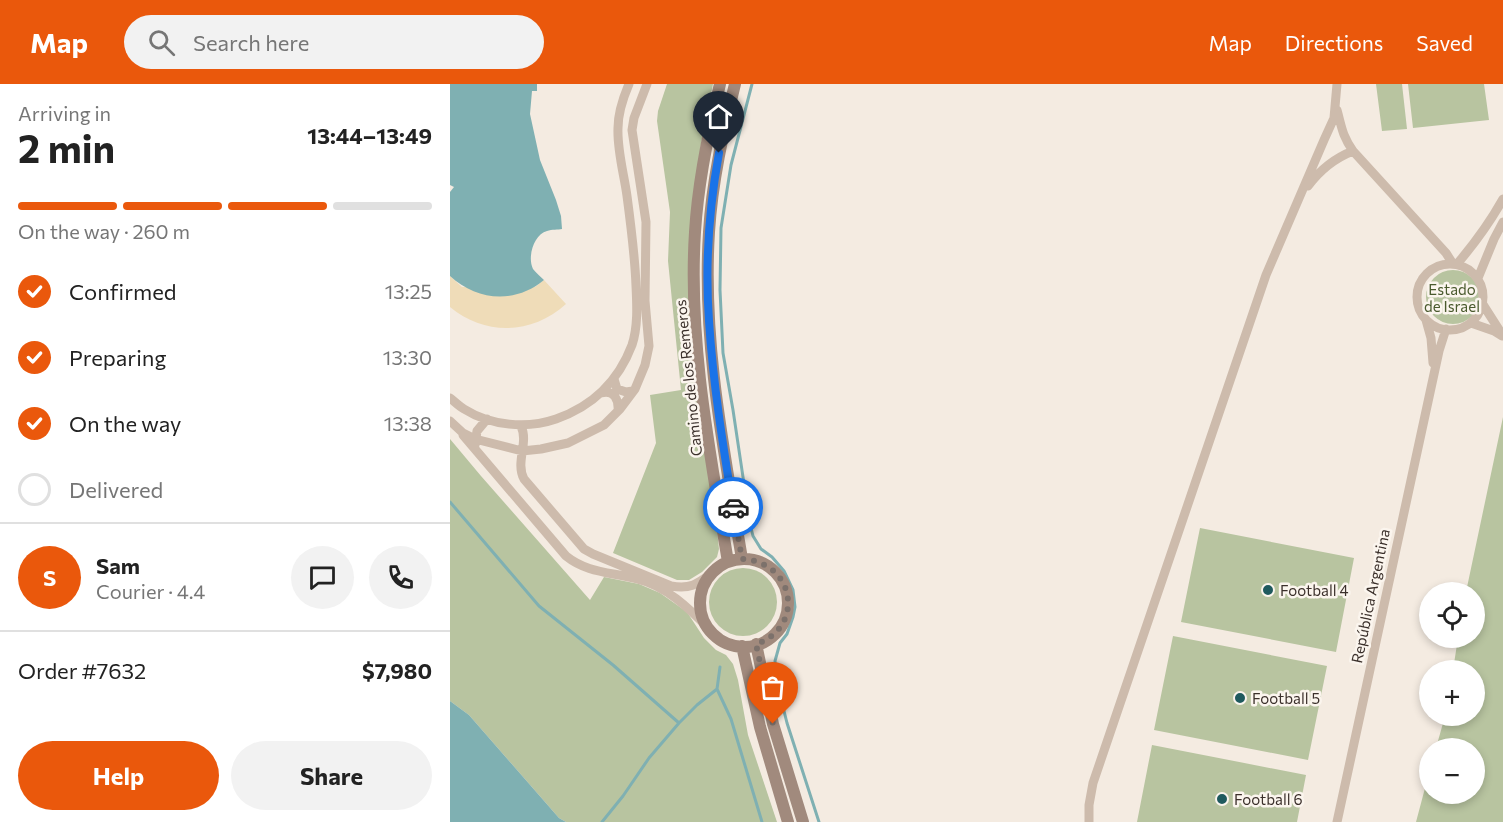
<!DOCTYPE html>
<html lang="en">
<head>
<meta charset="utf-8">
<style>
  :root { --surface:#fff; --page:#f2f2f2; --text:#222; --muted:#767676; --line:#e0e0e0; --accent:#ea580c }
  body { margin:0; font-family:Commissioner,sans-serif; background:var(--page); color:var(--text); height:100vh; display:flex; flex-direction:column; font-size:22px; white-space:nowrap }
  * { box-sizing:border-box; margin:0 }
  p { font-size:20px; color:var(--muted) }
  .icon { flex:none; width:33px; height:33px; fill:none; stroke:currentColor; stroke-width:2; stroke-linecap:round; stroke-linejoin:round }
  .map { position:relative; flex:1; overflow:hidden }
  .panel { display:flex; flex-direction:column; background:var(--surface); width:450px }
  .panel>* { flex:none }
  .controls { position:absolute; left:969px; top:498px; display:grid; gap:12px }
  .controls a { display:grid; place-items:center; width:66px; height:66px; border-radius:50%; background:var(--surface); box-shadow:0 3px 9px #0003; font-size:30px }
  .pin { position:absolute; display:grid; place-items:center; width:51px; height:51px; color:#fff; margin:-62px -26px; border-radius:50% 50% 50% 0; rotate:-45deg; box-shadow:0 0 6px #0007 }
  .pin .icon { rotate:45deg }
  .courier { position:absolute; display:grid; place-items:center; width:60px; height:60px; margin:-30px; border:4px solid #1a73e8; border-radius:50%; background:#fff; color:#222; box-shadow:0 2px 8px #0007 }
  .overview em { font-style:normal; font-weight:700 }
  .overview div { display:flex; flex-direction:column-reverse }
  .overview { display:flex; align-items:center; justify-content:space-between; height:102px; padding:0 18px }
  h1 { font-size:39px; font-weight:700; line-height:45px }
  .bar { display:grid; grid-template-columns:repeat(4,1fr); gap:9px 6px; align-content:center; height:72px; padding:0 18px }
  .bar i { height:8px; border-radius:4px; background:var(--line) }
  .bar .selected { background:var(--accent) }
  .bar p { grid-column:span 4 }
  .line { display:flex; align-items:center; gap:15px; padding:0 18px; border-top:2px solid var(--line) }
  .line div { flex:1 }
  .round { display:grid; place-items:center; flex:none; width:63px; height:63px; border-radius:32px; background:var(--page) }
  ol { padding:0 18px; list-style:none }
  li { display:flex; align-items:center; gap:18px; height:66px }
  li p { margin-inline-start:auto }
  li .icon { padding:6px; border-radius:50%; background:var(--accent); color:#fff; stroke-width:4 }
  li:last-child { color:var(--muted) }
  li i { width:33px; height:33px; border:3px solid var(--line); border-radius:50% }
  .primary-button { display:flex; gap:12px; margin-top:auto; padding:12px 18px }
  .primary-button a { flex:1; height:69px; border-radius:36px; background:var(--accent); color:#fff; font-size:24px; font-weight:700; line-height:69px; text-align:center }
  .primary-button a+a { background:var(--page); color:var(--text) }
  header { display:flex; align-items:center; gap:36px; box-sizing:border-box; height:84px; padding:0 30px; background:var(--accent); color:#fff }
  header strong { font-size:28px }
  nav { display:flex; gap:33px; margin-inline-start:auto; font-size:21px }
  .search { width:420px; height:54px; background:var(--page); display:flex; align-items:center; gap:15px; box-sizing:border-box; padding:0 21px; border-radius:33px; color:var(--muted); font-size:22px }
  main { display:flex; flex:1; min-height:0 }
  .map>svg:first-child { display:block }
  .green { fill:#b8c4a0 }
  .sand { fill:#efdcb8 }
  .water { fill:#7fb0b2 }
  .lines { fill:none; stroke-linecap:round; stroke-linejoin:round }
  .stream { stroke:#7fb0b2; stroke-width:3 }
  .minor { stroke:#cdbbac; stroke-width:9 }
  .secondary { stroke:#a18a7d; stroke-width:12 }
  .done { stroke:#7c716b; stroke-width:6; stroke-dasharray:0 10.8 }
  .route { stroke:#1a73e8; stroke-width:8 }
  .poi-dot { fill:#1f5a5e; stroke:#fbf5ee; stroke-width:2 }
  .labels { text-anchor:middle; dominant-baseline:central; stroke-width:5; stroke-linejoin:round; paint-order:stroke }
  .park-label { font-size:15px; fill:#4a5a2e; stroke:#fbf5ee }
  .street-label { font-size:15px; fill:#3b302b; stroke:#fbf5ee }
  .poi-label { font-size:15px; fill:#3b302b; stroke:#fbf5ee; text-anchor:start }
</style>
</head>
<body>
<header>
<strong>Map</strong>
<div class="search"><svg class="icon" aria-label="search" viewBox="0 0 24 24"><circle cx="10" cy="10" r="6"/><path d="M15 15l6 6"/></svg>Search here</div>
<nav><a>Map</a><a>Directions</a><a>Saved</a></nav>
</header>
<main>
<section class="panel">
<div class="overview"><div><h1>2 min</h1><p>Arriving in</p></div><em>13:44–13:49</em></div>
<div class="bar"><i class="selected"></i><i class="selected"></i><i class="selected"></i><i></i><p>On the way · 260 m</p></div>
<ol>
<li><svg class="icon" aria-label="check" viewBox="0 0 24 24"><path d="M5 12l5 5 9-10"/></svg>Confirmed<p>13:25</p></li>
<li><svg class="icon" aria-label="check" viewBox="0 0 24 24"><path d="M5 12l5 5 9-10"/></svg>Preparing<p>13:30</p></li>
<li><svg class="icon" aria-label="check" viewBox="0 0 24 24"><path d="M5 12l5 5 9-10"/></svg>On the way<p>13:38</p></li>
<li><i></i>Delivered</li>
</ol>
<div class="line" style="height:108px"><b class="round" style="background:var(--accent);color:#fff">S</b><div><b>Sam</b><p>Courier · 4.4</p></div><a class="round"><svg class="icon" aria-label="chat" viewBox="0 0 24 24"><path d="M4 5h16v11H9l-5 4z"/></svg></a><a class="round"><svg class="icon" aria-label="phone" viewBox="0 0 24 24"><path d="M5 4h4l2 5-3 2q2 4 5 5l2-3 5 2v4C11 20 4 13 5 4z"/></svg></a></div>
<div class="line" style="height:78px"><div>Order #7632</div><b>$7,980</b></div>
<div class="primary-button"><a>Help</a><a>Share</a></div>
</section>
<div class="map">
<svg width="1053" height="738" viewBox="0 0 1053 738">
  <rect width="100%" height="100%" fill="#f4ebe1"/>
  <path class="green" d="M 217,0 L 263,0 L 251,60 L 239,155 L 239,229 L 242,280 L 266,437 L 269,465 L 267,473 L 252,488 L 239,496 L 227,496 L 163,469 L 206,359 L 200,311 L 231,306 L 218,177 L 220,128 L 207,37 L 208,27 Z
    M 926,0 L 952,0 L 957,45 L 932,47 Z
    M 958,0 L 1034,0 L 1039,36 L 963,44 Z
    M976 213a27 27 0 1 1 54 0a27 27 0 1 1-54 0Z
    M 1053,333 L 1053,738 L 966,738 L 979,689 L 980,710 L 1024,710 L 1024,664 L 986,664 L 995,632 L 1024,632 L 1024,586 L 1003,586 L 1008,554 L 1024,554 L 1024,508 L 1016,508 Z
    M 0,355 L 31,392 L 140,516 L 154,493 L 189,500 L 210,509 L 237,528 L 254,554 L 266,566 L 276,571 L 283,580 L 288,596 L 298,651 L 327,738 L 116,738 L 109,734 L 19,631 L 0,617 Z
    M 750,444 L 904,474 L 886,568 L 731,538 Z
    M259 518a34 34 0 1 1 68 0a34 34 0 1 1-68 0Z
    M 723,552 L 877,582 L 858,676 L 704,646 Z
    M 702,661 L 856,691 L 847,738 L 687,738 Z"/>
  <path class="sand" d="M 0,192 L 12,203 L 85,203 L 94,196 L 116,220 C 82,251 35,252 0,223 Z"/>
  <path class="water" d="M 0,0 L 87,0 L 87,7 L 82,7 L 80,30 L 90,76 L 106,116 L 111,132 L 112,145 C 108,146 102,145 97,147 C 84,150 77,173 83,185 C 86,189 90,192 94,196 C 65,220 27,217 0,192 L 0,108 L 4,103 L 0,101 Z
    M 0,617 L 19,631 L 109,734 L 116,738 L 0,738 Z"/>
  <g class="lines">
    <path class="stream" d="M 302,0 L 281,81 L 271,144 L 270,206 L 273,269 L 283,326 L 300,440 L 303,452 L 311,465 L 322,473 L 334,487 L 343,506 L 345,523 L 343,533 L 337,550 L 330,559 L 325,577 L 327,599 L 337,639 L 369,738
      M 0,418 L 89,522 L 163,581 L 229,639
      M 270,583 L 267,605 L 281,635 L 312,738
      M 152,738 L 173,712 L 199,674 L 229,639 L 247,621 L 267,605"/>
    <path class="minor" d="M 903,67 L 996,169 L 1003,180
      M 858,102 C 870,86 885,74 903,67 C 892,51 892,44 887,26
      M967 213a33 33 0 1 1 66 0a33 33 0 1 1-66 0Z
      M 1007,180 C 1025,159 1039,140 1053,115
      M 1028,194 L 1044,155 L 1053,138
      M 1032,219 L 1053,252
      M 976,236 L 981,254 L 983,279
      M 1021,239 L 1044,247 L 1052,252
      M 164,295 L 167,305 L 176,308 L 183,307
      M 151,309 C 164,305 169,316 168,327
      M 0,314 C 5,318 9,322 14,325 C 41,342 77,345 106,335 C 143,322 168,298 182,261 C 188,243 187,222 186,202 C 185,172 181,142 177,112 C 174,90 167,66 168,44 C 168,28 173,14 179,0
      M 0,337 L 13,349 L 25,355 L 72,367 L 91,365 L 118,359 L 154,341 L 170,325 L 185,305 L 195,281 L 199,262 L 195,217 L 196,138 L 182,46 L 184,34 L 197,0
      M 71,342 C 79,359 65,378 74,395 L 134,465 L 143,470 L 221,502 C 240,505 246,501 261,490
      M 13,351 L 116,472 C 137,489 161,488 187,495 C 216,502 239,524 259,545
      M 25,361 L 27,347 L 37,335
      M 639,738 L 639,721 L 643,699 L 816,191 L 874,56 L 884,34 L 887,0
      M 887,738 L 989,267 L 996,245"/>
    <path class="secondary" d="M 270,0 C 258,49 248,98 245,148 C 238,259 260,369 278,478
      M 285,0 C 273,49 262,98 259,148 C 252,258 274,367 292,475
      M250 519a44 44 0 1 1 88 0a44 44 0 1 1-88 0Z
      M 306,560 L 323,640 L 353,738
      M 292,562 L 310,643 L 338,738"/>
  </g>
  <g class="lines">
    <path class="done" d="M 283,423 L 292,475 C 346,478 355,544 306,560 L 323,640"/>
    <path class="route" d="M 269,69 C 259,124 255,181 259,237 C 263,299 273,362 283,423"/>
  </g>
  <g class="poi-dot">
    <circle cx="818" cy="506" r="6"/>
    <circle cx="790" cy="614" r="6"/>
    <circle cx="772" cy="715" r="6"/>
  </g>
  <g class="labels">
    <g class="park-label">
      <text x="1002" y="205">Estado<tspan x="1002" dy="17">de Israel</tspan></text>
    </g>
    <g class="street-label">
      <text transform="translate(238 294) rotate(-96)">Camino de los Remeros</text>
      <text transform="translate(920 512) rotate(-78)">República Argentina</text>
    </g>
    <g class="poi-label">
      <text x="830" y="506">Football 4</text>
      <text x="802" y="614">Football 5</text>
      <text x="784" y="715">Football 6</text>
    </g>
  </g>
</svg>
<div class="controls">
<a><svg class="icon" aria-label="locate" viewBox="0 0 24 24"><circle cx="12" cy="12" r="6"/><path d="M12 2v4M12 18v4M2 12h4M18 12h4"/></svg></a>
<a>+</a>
<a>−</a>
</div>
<div class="pin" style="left:323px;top:640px;background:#ea580c"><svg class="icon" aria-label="bag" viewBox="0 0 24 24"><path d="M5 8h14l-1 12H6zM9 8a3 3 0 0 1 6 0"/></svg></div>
<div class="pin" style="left:269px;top:69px;background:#1f2937"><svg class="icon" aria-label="home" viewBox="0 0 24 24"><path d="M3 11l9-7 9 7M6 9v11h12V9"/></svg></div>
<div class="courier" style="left:283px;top:423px"><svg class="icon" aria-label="car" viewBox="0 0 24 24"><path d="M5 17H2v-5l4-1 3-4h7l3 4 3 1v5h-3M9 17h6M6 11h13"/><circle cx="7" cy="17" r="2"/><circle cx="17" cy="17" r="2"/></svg></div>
</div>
</main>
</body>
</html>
